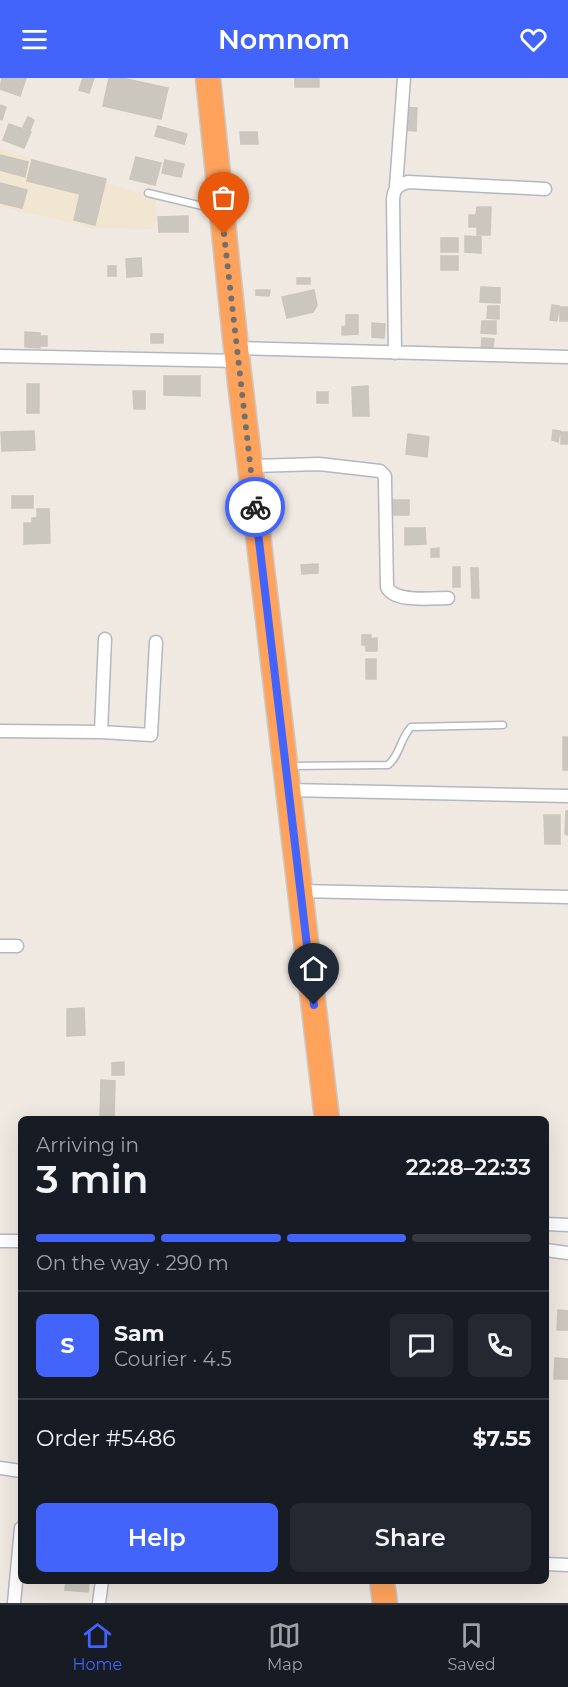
<!DOCTYPE html>
<html lang="en">
<head>
<meta charset="utf-8">
<style>
  :root { --surface:#171b24; --page:#242831; --text:#f1f3f6; --muted:#9ea1a6; --line:#363941; --accent:#4264fb }
  body { margin:0; font-family:Montserrat,sans-serif; background:var(--page); color:var(--text); height:100vh; display:flex; flex-direction:column; font-size:22px; white-space:nowrap }
  * { box-sizing:border-box; margin:0 }
  p { font-size:20px; color:var(--muted) }
  .icon { flex:none; width:33px; height:33px; fill:none; stroke:currentColor; stroke-width:2; stroke-linecap:round; stroke-linejoin:round }
  .map { position:relative; flex:1; overflow:hidden }
  .panel { position:absolute; left:18px; top:1038px; width:531px; height:468px; display:flex; flex-direction:column; background:var(--surface); border-radius:9px; box-shadow:0 6px 24px #0002 }
  .panel>* { flex:none }
  .pin { position:absolute; display:grid; place-items:center; width:51px; height:51px; color:#fff; margin:-62px -26px; border-radius:50% 50% 50% 0; rotate:-45deg; box-shadow:0 0 6px #0007 }
  .pin .icon { rotate:45deg }
  .courier { position:absolute; display:grid; place-items:center; width:60px; height:60px; margin:-30px; border:4px solid #4264fb; border-radius:50%; background:#fff; color:#222; box-shadow:0 2px 8px #0007 }
  .head em { font-style:normal; font-weight:600 }
  .head div { display:flex; flex-direction:column-reverse }
  .head { display:flex; align-items:center; justify-content:space-between; height:102px; padding:0 18px }
  h1 { font-size:39px; font-weight:600; line-height:45px }
  .bar { display:grid; grid-template-columns:repeat(4,1fr); gap:9px 6px; align-content:center; height:72px; padding:0 18px }
  .bar i { height:8px; border-radius:4px; background:var(--line) }
  .bar .selected { background:var(--accent) }
  .bar p { grid-column:span 4 }
  .line { display:flex; align-items:center; gap:15px; padding:0 18px; border-top:2px solid var(--line) }
  .line div { flex:1 }
  .round { display:grid; place-items:center; flex:none; width:63px; height:63px; border-radius:9px; background:var(--page) }
  .primary-button { display:flex; gap:12px; margin-top:auto; padding:12px 18px }
  .primary-button a { flex:1; height:69px; border-radius:9px; background:var(--accent); color:#fff; font-size:24px; font-weight:600; line-height:69px; text-align:center }
  .primary-button a+a { background:var(--page); color:var(--text) }
  header { display:flex; justify-content:space-between; align-items:center; height:78px; padding:0 18px; background:var(--accent); color:#fff; font-size:27px; font-weight:600 }
  .tab-bar { display:flex; justify-content:space-around; align-items:center; height:84px; border-top:2px solid var(--line); background:var(--surface); font-size:16px; color:var(--muted) }
  .tab-bar a { display:grid; justify-items:center; gap:3px }
  .tab-bar .selected { color:var(--accent) }
  .map>svg:first-child { display:block }
  .education { fill:#f0e6d1 }
  .building { fill:#cbc7bf; stroke:#cbc5ba; stroke-width:1.5 }
  .lines { fill:none; stroke-linecap:round; stroke-linejoin:round }
  .lane-casing { stroke:#b4b7c1; stroke-width:9 }
  .street-casing { stroke:#b4b7c1; stroke-width:15 }
  .highway-casing { stroke:#c9c9c9; stroke-width:27 }
  .lane { stroke:#fff; stroke-width:6 }
  .street { stroke:#fff; stroke-width:12 }
  .highway { stroke:#ffa35c; stroke-width:24 }
  .done { stroke:#726f6d; stroke-width:6; stroke-dasharray:0 10.8 }
  .route { stroke:#4264fb; stroke-width:8 }
</style>
</head>
<body>
<header><svg class="icon" aria-label="menu" viewBox="0 0 24 24"><path d="M4 6h16M4 12h16M4 18h16"/></svg>Nomnom<svg class="icon" aria-label="heart" viewBox="0 0 24 24"><path d="M12 20l-8-8c-3-5 5-10 8-4 3-6 11-1 8 4z"/></svg></header>
<div class="map">
<svg width="568" height="1525" viewBox="0 0 568 1525">
  <rect width="100%" height="100%" fill="#efe9e1"/>
  <path class="education" d="M 0,70 L 157,121 L 155,151 L 92,150 L 0,128 Z"/>
  <path class="building" d="M 2,0 L 26,0 L 20,18 L 0,11 Z
    M 83,0 L 94,0 L 89,15 L 79,12 Z
    M 109,0 L 122,0 L 168,10 L 161,41 L 103,28 Z
    M 295,0 L 319,0 L 319,9 L 295,9 Z
    M 0,27 L 6,29 L 2,42 L 0,41 Z
    M 398,29 L 417,30 L 416,53 L 398,52 Z
    M 28,39 L 34,42 L 30,52 L 23,49 Z
    M 9,46 L 31,54 L 24,70 L 3,62 Z
    M 158,48 L 187,56 L 184,66 L 155,58 Z
    M 240,54 L 257,54 L 258,66 L 241,66 Z
    M 0,77 L 28,84 L 25,99 L 0,92 Z
    M 136,79 L 161,85 L 155,107 L 130,101 Z
    M 32,82 L 106,101 L 95,147 L 74,142 L 80,116 L 27,103 Z
    M 165,82 L 184,86 L 181,99 L 162,95 Z
    M 0,105 L 27,112 L 22,130 L 0,125 Z
    M 477,129 L 491,129 L 490,157 L 477,157 L 477,149 L 469,149 L 469,137 L 476,137 Z
    M 188,138 L 188,154 L 159,154 L 158,139 Z
    M 465,158 L 481,159 L 481,175 L 465,174 Z
    M 441,160 L 458,160 L 458,174 L 441,174 Z
    M 441,178 L 458,178 L 458,192 L 441,192 Z
    M 141,180 L 142,198 L 127,199 L 126,181 Z
    M 108,188 L 116,188 L 116,198 L 108,198 Z
    M 297,200 L 310,200 L 310,206 L 297,206 Z
    M 481,209 L 500,210 L 500,225 L 480,224 Z
    M 256,212 L 270,212 L 269,218 L 256,217 Z
    M 314,212 L 317,227 L 313,234 L 287,240 L 282,219 Z
    M 552,227 L 559,228 L 557,243 L 550,242 Z
    M 488,228 L 499,228 L 499,241 L 487,240 Z
    M 560,229 L 568,229 L 568,243 L 560,243 Z
    M 346,237 L 358,237 L 358,256 L 342,257 L 342,249 L 346,248 Z
    M 482,243 L 496,243 L 496,256 L 481,255 Z
    M 372,245 L 385,246 L 384,260 L 372,259 Z
    M 25,254 L 40,255 L 40,270 L 25,269 Z
    M 151,256 L 163,256 L 163,265 L 151,265 Z
    M 40,258 L 47,258 L 47,268 L 40,268 Z
    M 482,260 L 494,261 L 492,275 L 481,274 Z
    M 164,298 L 200,298 L 200,318 L 164,317 Z
    M 27,306 L 39,306 L 39,335 L 27,335 Z
    M 368,308 L 369,338 L 353,338 L 352,309 Z
    M 133,313 L 145,313 L 145,331 L 134,331 Z
    M 317,314 L 328,314 L 328,325 L 317,325 Z
    M 553,352 L 560,353 L 558,364 L 552,362 Z
    M 34,353 L 35,372 L 2,373 L 1,354 Z
    M 561,354 L 568,354 L 568,366 L 561,366 Z
    M 408,356 L 429,359 L 427,379 L 406,376 Z
    M 12,418 L 33,418 L 33,430 L 12,430 Z
    M 389,422 L 409,422 L 409,437 L 389,437 Z
    M 37,431 L 49,431 L 50,465 L 24,466 L 24,445 L 32,445 L 32,440 L 37,440 Z
    M 405,450 L 425,450 L 426,466 L 405,467 Z
    M 439,470 L 439,479 L 431,479 L 431,471 Z
    M 318,486 L 318,495 L 302,496 L 301,487 Z
    M 453,489 L 460,489 L 460,509 L 453,509 Z
    M 471,490 L 478,490 L 479,520 L 472,520 Z
    M 362,557 L 371,557 L 371,561 L 377,560 L 377,573 L 366,573 L 366,567 L 362,567 Z
    M 366,581 L 376,581 L 376,601 L 366,601 Z
    M 563,659 L 568,659 L 568,692 L 563,692 Z
    M 566,733 L 568,733 L 568,757 L 565,756 Z
    M 544,737 L 560,737 L 560,766 L 545,766 Z
    M 84,930 L 85,957 L 67,958 L 67,931 Z
    M 124,984 L 124,997 L 112,997 L 112,985 Z
    M 101,1002 L 115,1003 L 114,1041 L 100,1041 Z
    M 558,1232 L 568,1233 L 568,1252 L 557,1252 Z
    M 555,1280 L 568,1281 L 568,1301 L 554,1301 Z
    M 66,1503 L 89,1503 L 88,1514 L 65,1512 Z"/>
  <g class="lines">
    <g class="lane-casing">
      <path id="lane" d="M 148,115 L 215,131
        M 289,688 L 388,687 C 400,677 400,661 411,649 L 503,647"/>
    </g>
    <g class="street-casing">
      <path id="street" d="M 396,109 L 404,0
        M 236,270 L 568,279
        M 395,275 L 393,121 C 394,110 398,107 408,104 L 545,111
        M 0,278 L 238,283
        M 250,388 L 319,386 L 380,393 L 385,398 L 385,404 L 387,509 C 394,525 432,520 448,520
        M 0,653 L 101,654 L 105,561
        M 101,654 L 151,657 L 156,564
        M 288,712 L 568,718
        M 300,813 L 568,819
        M 0,868 L 17,868
        M 546,1146 L 568,1147
        M 0,1163 L 21,1163
        M 546,1172 L 568,1175
        M 0,1390 L 21,1393
        M 546,1486 L 568,1487
        M 14,1525 L 21,1450
        M 99,1525 L 102,1503"/>
    </g>
    <g class="highway-casing">
      <path id="highway" d="M 208,0 L 236,270 L 327,1041
        M 382,1503 L 385,1525"/>
    </g>
    <use href="#lane" class="lane"/>
    <use href="#street" class="street"/>
    <use href="#highway" class="highway"/>
  </g>
  <g class="lines">
    <path class="done" d="M 224,156 L 255,429"/>
    <path class="route" d="M 255,429 L 314,927"/>
  </g>
</svg>
<div class="pin" style="left:224px;top:156px;background:#ea580c"><svg class="icon" aria-label="bag" viewBox="0 0 24 24"><path d="M5 8h14l-1 12H6zM9 8a3 3 0 0 1 6 0"/></svg></div>
<div class="pin" style="left:314px;top:927px;background:#1f2937"><svg class="icon" aria-label="home" viewBox="0 0 24 24"><path d="M3 11l9-7 9 7M6 9v11h12V9"/></svg></div>
<div class="courier" style="left:255px;top:429px"><svg class="icon" aria-label="bike" viewBox="0 0 24 24"><circle cx="6" cy="16" r="4"/><circle cx="18" cy="16" r="4"/><path d="M6 16l4-8h5l3 8M10 8l3 8H6M13 5h3"/></svg></div>
<section class="panel">
<div class="head"><div><h1>3 min</h1><p>Arriving in</p></div><em>22:28–22:33</em></div>
<div class="bar"><i class="selected"></i><i class="selected"></i><i class="selected"></i><i></i><p>On the way · 290 m</p></div>
<div class="line" style="height:108px"><b class="round" style="background:var(--accent);color:#fff">S</b><div><b>Sam</b><p>Courier · 4.5</p></div><a class="round"><svg class="icon" aria-label="chat" viewBox="0 0 24 24"><path d="M4 5h16v11H9l-5 4z"/></svg></a><a class="round"><svg class="icon" aria-label="phone" viewBox="0 0 24 24"><path d="M5 4h4l2 5-3 2q2 4 5 5l2-3 5 2v4C11 20 4 13 5 4z"/></svg></a></div>
<div class="line" style="height:78px"><div>Order #5486</div><b>$7.55</b></div>
<div class="primary-button"><a>Help</a><a>Share</a></div>
</section>
</div>
<nav class="tab-bar">
<a class="selected"><svg class="icon" aria-label="home" viewBox="0 0 24 24"><path d="M3 11l9-7 9 7M6 9v11h12V9"/></svg>Home</a>
<a><svg class="icon" aria-label="map" viewBox="0 0 24 24"><path d="M3 6l6-2 6 2 6-2v14l-6 2-6-2-6 2zM9 4v14M15 6v14"/></svg>Map</a>
<a><svg class="icon" aria-label="saved" viewBox="0 0 24 24"><path d="M7 4h10v16l-5-4-5 4z"/></svg>Saved</a>
</nav>
</body>
</html>
